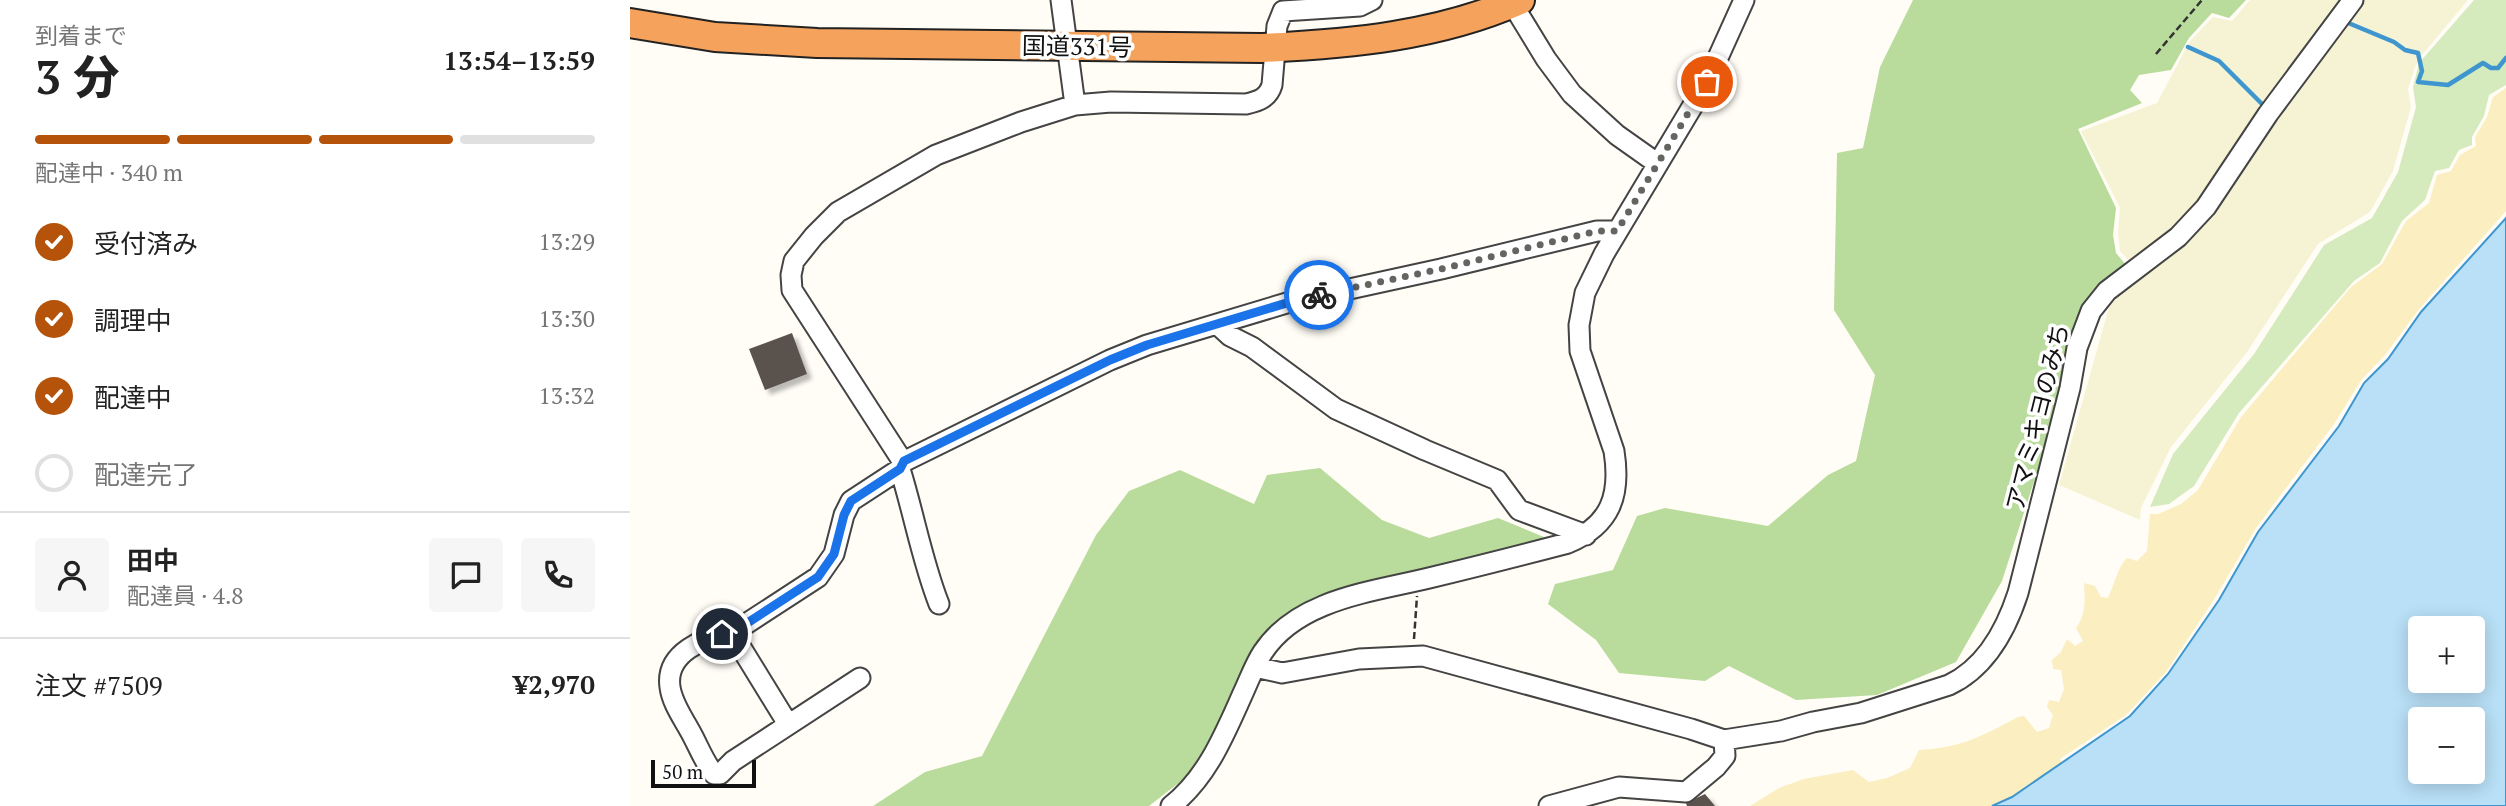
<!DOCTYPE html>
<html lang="ja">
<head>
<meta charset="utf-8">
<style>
  :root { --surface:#fff; --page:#f6f6f6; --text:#222; --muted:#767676; --line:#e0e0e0; --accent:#b45309 }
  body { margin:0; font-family:"PT Serif","Noto Sans JP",serif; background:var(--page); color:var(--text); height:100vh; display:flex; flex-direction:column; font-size:26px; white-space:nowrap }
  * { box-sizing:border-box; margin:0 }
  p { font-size:23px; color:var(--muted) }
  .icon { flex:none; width:38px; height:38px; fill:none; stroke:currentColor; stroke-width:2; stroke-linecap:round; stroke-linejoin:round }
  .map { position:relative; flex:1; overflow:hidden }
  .sheet { display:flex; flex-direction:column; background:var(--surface); width:630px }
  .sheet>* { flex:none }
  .fabs { position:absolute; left:1778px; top:616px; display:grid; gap:14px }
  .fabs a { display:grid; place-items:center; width:77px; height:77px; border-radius:7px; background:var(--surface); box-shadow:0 4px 18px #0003; font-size:35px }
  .scale { position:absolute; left:21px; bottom:18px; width:105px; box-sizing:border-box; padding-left:7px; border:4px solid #111; border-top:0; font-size:19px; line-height:24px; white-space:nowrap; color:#111; -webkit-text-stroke:5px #fff; paint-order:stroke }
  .pin { position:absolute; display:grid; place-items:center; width:60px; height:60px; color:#fff; margin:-30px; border:4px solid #fff; border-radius:50%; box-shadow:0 2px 7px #0007 }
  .courier { position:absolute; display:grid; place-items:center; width:70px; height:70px; margin:-35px; border:5px solid #1a73e8; border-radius:50%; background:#fff; color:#222; box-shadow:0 2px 9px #0007 }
  .headline em { font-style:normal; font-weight:800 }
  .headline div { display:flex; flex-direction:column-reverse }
  .headline { display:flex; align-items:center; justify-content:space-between; height:119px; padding:0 35px }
  h1 { font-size:46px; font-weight:800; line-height:52px }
  .bar { display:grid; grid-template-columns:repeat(4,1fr); gap:10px 7px; align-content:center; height:84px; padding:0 35px }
  .bar i { height:9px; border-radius:5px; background:var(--line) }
  .bar .on { background:var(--accent) }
  .bar p { grid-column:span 4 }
  .line { display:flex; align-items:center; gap:18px; padding:0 35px; border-top:2px solid var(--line) }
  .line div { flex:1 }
  .round { display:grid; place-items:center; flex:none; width:74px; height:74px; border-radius:7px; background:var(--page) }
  ol { padding:0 35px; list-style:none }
  li { display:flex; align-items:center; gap:21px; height:77px }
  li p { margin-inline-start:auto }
  li .icon { padding:7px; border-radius:50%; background:var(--accent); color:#fff; stroke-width:4 }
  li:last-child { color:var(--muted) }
  li i { width:38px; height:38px; border:4px solid var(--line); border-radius:50% }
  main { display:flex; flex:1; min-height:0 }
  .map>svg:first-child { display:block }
  .farmland { fill:#f6f3d4 }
  .green { fill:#d5ebbd }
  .forest { fill:#b9dc9c }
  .sand { fill:#fbeec1 }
  .water { fill:#b9e0f7; stroke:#3f96cf; stroke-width:2; fill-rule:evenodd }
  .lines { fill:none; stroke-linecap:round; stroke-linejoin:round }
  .stream { stroke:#3f96cf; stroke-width:4.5 }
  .building { fill:#5a524d; filter:url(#shadow) }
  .minor-casing { stroke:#444; stroke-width:23 }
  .highway-casing { stroke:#222; stroke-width:32 }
  .path { stroke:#333; stroke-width:2.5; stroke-dasharray:7 3.5; stroke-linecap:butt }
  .minor { stroke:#fff; stroke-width:19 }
  .highway { stroke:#f5a25d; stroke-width:28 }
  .done { stroke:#646461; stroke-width:7; stroke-dasharray:0 12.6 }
  .route { stroke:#1a73e8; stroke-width:9 }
  .labels { text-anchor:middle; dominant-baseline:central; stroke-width:7; stroke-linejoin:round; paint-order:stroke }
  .street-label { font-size:24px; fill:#111; stroke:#fff }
</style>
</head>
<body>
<main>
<section class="sheet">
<div class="headline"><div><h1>3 分</h1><p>到着まで</p></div><em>13:54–13:59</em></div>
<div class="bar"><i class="on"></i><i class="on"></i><i class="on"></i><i></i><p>配達中 · 340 m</p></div>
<ol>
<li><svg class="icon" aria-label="check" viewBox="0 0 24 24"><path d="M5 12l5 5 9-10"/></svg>受付済み<p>13:29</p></li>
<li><svg class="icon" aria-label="check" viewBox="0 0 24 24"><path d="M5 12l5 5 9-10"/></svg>調理中<p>13:30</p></li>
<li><svg class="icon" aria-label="check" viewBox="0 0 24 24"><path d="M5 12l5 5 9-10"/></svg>配達中<p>13:32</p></li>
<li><i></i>配達完了</li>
</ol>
<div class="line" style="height:126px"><a class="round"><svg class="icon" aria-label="person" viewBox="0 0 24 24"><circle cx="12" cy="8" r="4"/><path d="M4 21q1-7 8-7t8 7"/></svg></a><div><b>田中</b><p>配達員 · 4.8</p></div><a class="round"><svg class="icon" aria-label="chat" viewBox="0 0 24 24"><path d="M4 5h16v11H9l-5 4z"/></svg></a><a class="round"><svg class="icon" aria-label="phone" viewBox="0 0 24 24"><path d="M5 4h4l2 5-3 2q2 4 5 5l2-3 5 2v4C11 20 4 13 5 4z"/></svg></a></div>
<div class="line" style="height:91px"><div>注文 #7509</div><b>¥2,970</b></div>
</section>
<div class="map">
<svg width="1876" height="806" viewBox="0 0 1876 806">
  <defs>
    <filter id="shadow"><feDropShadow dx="5" dy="5" stdDeviation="2" flood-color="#0004"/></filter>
  </defs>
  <rect width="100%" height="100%" fill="#fffdf5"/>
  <path class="farmland" d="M 1620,0 L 1716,0 L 1569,206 L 1501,263 L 1490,251 L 1488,232 L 1490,208 L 1451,131 L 1527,103 L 1560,41 L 1583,17 L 1602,21 Z
    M 1733,0 L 1838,0 L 1792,55 L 1785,67 L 1778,89 L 1781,107 L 1763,171 L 1740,212 L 1688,244 L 1617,352 L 1541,447 L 1511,508 L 1510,520 L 1429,485 L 1479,307 L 1645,120 Z"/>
  <path class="green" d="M 1844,0 L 1876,0 L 1876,85 L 1859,95 L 1854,116 L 1842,137 L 1842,145 L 1829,150 L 1819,168 L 1805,171 L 1795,200 L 1772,221 L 1750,263 L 1724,281 L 1609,413 L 1564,486 L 1539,504 L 1520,507 L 1543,454 L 1624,354 L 1694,245 L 1742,218 L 1768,172 L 1786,107 L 1783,87 L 1789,63 Z"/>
  <path class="forest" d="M 1283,0 L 1616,0 L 1599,18 L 1582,13 L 1559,38 L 1541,70 L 1509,75 L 1500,90 L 1512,103 L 1448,129 L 1486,208 L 1483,235 L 1486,253 L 1496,265 L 1472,282 L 1457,306 L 1435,385 L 1372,581 L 1326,662 L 1247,695 L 1166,700 L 1099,666 L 1075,681 L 989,673 L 966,640 L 918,604 L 925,584 L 983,570 L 1007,516 L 1035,508 L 1138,526 L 1198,475 L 1226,461 L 1245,375 L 1204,310 L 1207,153 L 1233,148 L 1250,67 Z
    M 690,468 L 752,520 L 799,538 L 868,518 L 921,540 L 715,590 L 668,608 L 646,624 L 630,640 L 564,771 L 519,806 L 243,806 L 295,772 L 352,756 L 466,535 L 499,491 L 550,470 L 624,504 L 637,475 Z"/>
  <path class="sand" d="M 1876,88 L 1876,211 L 1790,308 L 1755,355 L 1732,379 L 1704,424 L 1626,528 L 1585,598 L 1536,672 L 1496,715 L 1430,759 L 1432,763 L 1382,797 L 1362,806 L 1120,806 L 1149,788 L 1174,779 L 1223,770 L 1239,782 L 1257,778 L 1280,768 L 1289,750 C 1331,748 1352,736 1388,717 L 1394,716 L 1407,732 L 1419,728 L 1423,715 L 1417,707 L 1419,700 L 1429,702 L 1434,689 L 1431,670 L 1423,669 L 1422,660 L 1431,652 L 1437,639 L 1445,646 L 1453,641 L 1446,628 C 1456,615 1455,599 1454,583 L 1465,586 L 1471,597 L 1478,598 C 1484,586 1488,566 1497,558 L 1507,561 L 1517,551 L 1520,514 L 1528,514 L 1551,504 L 1568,490 L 1611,417 L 1721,287 L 1752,264 L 1776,221 L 1799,203 L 1807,175 L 1821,171 L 1830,155 L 1846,146 L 1845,137 L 1857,117 L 1863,97 Z"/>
  <path class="water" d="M 1876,218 L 1876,806 L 1362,806 L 1382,797 L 1500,716 L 1538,674 L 1589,600 L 1628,532 L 1709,426 L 1734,383 L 1758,359 L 1791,312 ZM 1790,628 L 1843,628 L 1843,681 L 1790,681 ZM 1790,719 L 1843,719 L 1843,772 L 1790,772 Z"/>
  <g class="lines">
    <path class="stream" d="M 1716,22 L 1764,42 L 1775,50 L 1788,53 L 1792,71 L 1788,82 L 1818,85 L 1853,63 L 1861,68 L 1868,68 L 1876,58
      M 1558,47 L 1589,61 L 1635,107"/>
  </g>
  <path class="building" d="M 162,333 L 177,374 L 135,390 L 119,349 Z
    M 1075,794 L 1085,806 L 1057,806 L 1056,803 Z"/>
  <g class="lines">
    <g class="minor-casing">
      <path id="minor" d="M 431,0 L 445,105
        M 880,0 L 916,59 L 942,94 L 987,135 L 1028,164
        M 588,325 L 600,336 L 622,347 L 706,409 L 795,450 L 867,480 L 889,510 L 956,535
        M 273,462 L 162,290 L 161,275 L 164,261 L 184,236 L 208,212 L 306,155 L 391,122 L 445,105 L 481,102 L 616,104 C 629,101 638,98 642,85 L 647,26 L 653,11 L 730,6 L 742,0
        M 270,469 C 284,514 292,561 309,604
        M 102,633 C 74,637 35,653 40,687 C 42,703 53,718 60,731 C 68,745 74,762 84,774 L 90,774 L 103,761 L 230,678
        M 625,667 L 652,673 L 729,659 L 793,656 L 1061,729 L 1094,740
        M 158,724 L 102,633 L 188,577 L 204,554 L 214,515 L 221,501 L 270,469 L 273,462 L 480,360 L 517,345 L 660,302 L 811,269 L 967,231 L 987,231
        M 1094,740 L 1151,731 L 1183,722 L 1231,713 L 1319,685 C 1355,668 1376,630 1388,593 L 1440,388 L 1447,348 L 1461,311 L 1477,291 L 1548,237 L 1576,207 L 1638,114 L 1723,0
        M 541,806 C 578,777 595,733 614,691 C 620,678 625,664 633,652 C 668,599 742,592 799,578 C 845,567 892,555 938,543 C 981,525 991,495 984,451 L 950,351 L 949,325 L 955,293 L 974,254 L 1077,82 L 1114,0
        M 919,806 L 989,787 L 1056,792 L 1086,767 L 1095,756 L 1094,740"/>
    </g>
    <g class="highway-casing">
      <path id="highway" d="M 0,23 L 85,37 L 187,43 L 632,48 C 720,44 808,36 890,0"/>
    </g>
    <path class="path" d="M 1526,54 L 1572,0
      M 784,639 L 787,596"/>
    <use href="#minor" class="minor"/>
    <use href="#highway" class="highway"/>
  </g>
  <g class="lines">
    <path class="done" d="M 689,295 L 811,269 L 967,231 L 987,231 L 1077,82"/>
    <path class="route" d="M 92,634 L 102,633 L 188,577 L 204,554 L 214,515 L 221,501 L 270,469 L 274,461 L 480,360 L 517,345 L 660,302 L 689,295"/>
  </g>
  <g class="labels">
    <g class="street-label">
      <text transform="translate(447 46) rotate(1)">国道331号</text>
      <text transform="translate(1407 417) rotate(-76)">アマミキヨのみち</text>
    </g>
  </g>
</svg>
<div class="fabs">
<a>+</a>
<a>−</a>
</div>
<div class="scale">50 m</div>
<div class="pin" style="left:1077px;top:82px;background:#ea580c"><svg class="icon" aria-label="bag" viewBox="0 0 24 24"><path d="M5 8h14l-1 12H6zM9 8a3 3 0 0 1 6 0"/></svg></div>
<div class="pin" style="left:92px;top:634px;background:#1f2937"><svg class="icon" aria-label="home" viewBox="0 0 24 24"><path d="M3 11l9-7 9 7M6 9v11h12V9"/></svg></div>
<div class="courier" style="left:689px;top:295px"><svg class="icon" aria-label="bike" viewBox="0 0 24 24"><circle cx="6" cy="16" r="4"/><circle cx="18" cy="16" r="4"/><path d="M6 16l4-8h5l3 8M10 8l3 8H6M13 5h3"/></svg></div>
</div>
</main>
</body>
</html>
